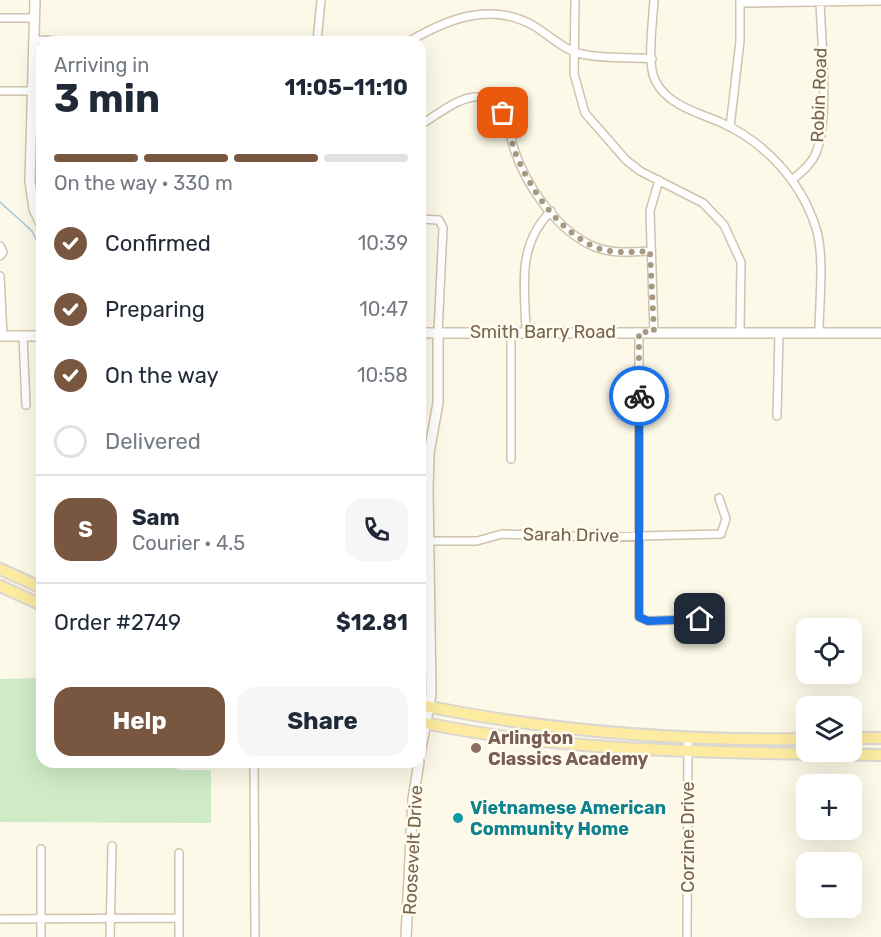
<!DOCTYPE html>
<html lang="en">
<head>
<meta charset="utf-8">
<style>
  :root { --surface:#fff; --page:#f6f6f7; --text:#1f2937; --muted:#747a83; --line:#e0e1e3; --accent:#795640 }
  body { margin:0; font-family:Rubik,sans-serif; background:var(--page); color:var(--text); height:100vh; display:flex; flex-direction:column; font-size:22px; white-space:nowrap }
  * { box-sizing:border-box; margin:0 }
  p { font-size:20px; color:var(--muted) }
  .icon { flex:none; width:33px; height:33px; fill:none; stroke:currentColor; stroke-width:2; stroke-linecap:round; stroke-linejoin:round }
  .map { position:relative; flex:1; overflow:hidden }
  .details { position:absolute; left:36px; top:36px; width:390px; height:732px; display:flex; flex-direction:column; background:var(--surface); border-radius:18px; box-shadow:0 6px 24px #0002 }
  .details>* { flex:none }
  .fabs { position:absolute; left:796px; top:618px; display:grid; gap:12px }
  .fabs a { display:grid; place-items:center; width:66px; height:66px; border-radius:12px; background:var(--surface); box-shadow:0 6px 24px #0002; font-size:30px }
  .pin { position:absolute; display:grid; place-items:center; width:51px; height:51px; color:#fff; margin:-26px; border-radius:12px; box-shadow:0 3px 9px #0006 }
  .courier { position:absolute; display:grid; place-items:center; width:60px; height:60px; margin:-30px; border:4px solid #1a73e8; border-radius:50%; background:#fff; color:#222; box-shadow:0 2px 8px #0007 }
  .summary em { font-style:normal; font-weight:700 }
  .summary div { display:flex; flex-direction:column-reverse }
  .summary { display:flex; align-items:center; justify-content:space-between; height:102px; padding:0 18px }
  h1 { font-size:39px; font-weight:700; line-height:45px }
  .bar { display:grid; grid-template-columns:repeat(4,1fr); gap:9px 6px; align-content:center; height:72px; padding:0 18px }
  .bar i { height:8px; border-radius:4px; background:var(--line) }
  .bar .on { background:var(--accent) }
  .bar p { grid-column:span 4 }
  .line { display:flex; align-items:center; gap:15px; padding:0 18px; border-top:2px solid var(--line) }
  .line div { flex:1 }
  .round { display:grid; place-items:center; flex:none; width:63px; height:63px; border-radius:18px; background:var(--page) }
  ol { padding:0 18px; list-style:none }
  li { display:flex; align-items:center; gap:18px; height:66px }
  li p { margin-inline-start:auto }
  li .icon { padding:6px; border-radius:50%; background:var(--accent); color:#fff; stroke-width:4 }
  li:last-child { color:var(--muted) }
  li i { width:33px; height:33px; border:3px solid var(--line); border-radius:50% }
  .button { display:flex; gap:12px; margin-top:auto; padding:12px 18px }
  .button a { flex:1; height:69px; border-radius:18px; background:var(--accent); color:#fff; font-size:24px; font-weight:700; line-height:69px; text-align:center }
  .button a+a { background:var(--page); color:var(--text) }
  .map>svg:first-child { display:block }
  .green { fill:#ceebc6 }
  .lines { fill:none; stroke-linecap:round; stroke-linejoin:round }
  .stream { stroke:#a2c7da; stroke-width:1.5 }
  .street-casing { stroke:#cfc3ad; stroke-width:10 }
  .secondary-casing { stroke:#d2c4ab; stroke-width:12 }
  .primary-casing { stroke:#dcd7d0; stroke-width:14 }
  .street { stroke:#fff; stroke-width:7 }
  .secondary { stroke:#fff; stroke-width:9 }
  .primary { stroke:#fceba1; stroke-width:10 }
  .done { stroke:#a79882; stroke-width:6; stroke-dasharray:0 10.8 }
  .route { stroke:#1a73e8; stroke-width:8 }
  .education-dot { fill:#8d6e63; stroke:#fffcef; stroke-width:2 }
  .culture-dot { fill:#0f9aa8; stroke:#fffcef; stroke-width:2 }
  .labels { text-anchor:middle; dominant-baseline:central; stroke-width:5; stroke-linejoin:round; paint-order:stroke }
  .street-label { font-size:18px; fill:#78644b; stroke:#fffcef }
  .education-label { font-size:18px; font-weight:bold; fill:#785e54; stroke:#fffcef; text-anchor:start }
  .culture-label { font-size:18px; font-weight:bold; fill:#0d838f; stroke:#fffcef; text-anchor:start }
</style>
</head>
<body>
<div class="map">
<svg width="881" height="937" viewBox="0 0 881 937">
  <rect width="100%" height="100%" fill="#fdf9e8"/>
  <path class="green" d="M 42,678 L 42,762 L 169,762 L 178,770 L 211,770 L 211,823 L 0,822 L 0,679 Z"/>
  <g class="lines">
    <path class="stream" d="M 0,202 L 32,231 L 42,251"/>
    <g class="street-casing">
      <path id="street" d="M 575,0 L 574,74 L 585,113 L 626,160 L 640,171 L 703,203 L 724,225 L 741,262 L 740,333
        M 654,0 C 653,21 646,65 656,82 C 668,105 698,113 720,122 C 765,142 801,181 816,228 C 825,257 819,303 819,333
        M 740,3 L 881,1
        M 0,18 L 35,18
        M 35,40 L 87,42
        M 317,42 L 321,0
        M 408,42 C 447,19 491,1 534,26 C 549,35 565,51 582,54 C 604,59 630,57 652,59
        M 0,91 L 34,91
        M 32,123 L 42,124
        M 420,125 C 436,116 459,96 478,97 C 489,97 498,106 504,114 C 511,125 510,138 514,149 C 526,186 558,232 595,247 C 612,254 633,252 650,251
        M 730,127 L 740,41 L 740,0
        M 792,180 C 801,172 811,165 816,153 C 830,118 821,39 820,0
        M 420,219 L 439,220 L 443,228 L 438,333
        M 0,246 L 3,252 L 0,256
        M 0,276 L 3,336
        M 511,332 L 511,459
        M 526,332 C 525,287 516,246 551,211
        M 639,332 L 639,617 L 648,621 L 700,619 L 703,612
        M 654,332 L 650,211 L 659,180
        M 23,336 L 26,405
        M 777,416 L 779,333
        M 420,541 L 477,541 L 502,534 L 601,537 L 721,534 L 726,519 L 719,498
        M 254,762 L 255,937
        M 41,849 L 41,937
        M 179,853 L 179,937
        M 0,919 L 179,918
        M 110,937 L 112,846
        M 687,937 L 688,737"/>
    </g>
    <g class="secondary-casing">
      <path id="secondary" d="M 35,0 L 30,181 L 34,209 L 42,226
        M 420,333 L 881,333
        M 0,336 L 42,336
        M 420,754 L 431,695 L 428,490 L 429,453 L 438,403 L 438,333
        M 406,937 L 413,799 L 419,762"/>
    </g>
    <g class="primary-casing">
      <path id="primary" d="M 0,569 L 42,588
        M 0,586 L 42,605
        M 420,705 C 547,731 677,741 807,739
        M 420,722 C 571,754 728,752 881,755
        M 852,738 L 881,738"/>
    </g>
    <use href="#street" class="street"/>
    <use href="#secondary" class="secondary"/>
    <use href="#primary" class="primary"/>
  </g>
  <g class="lines">
    <path class="done" d="M 503,113 C 510,125 510,139 515,152 C 530,189 557,230 595,247 C 611,254 632,252 650,251 L 654,332 L 639,332 L 639,396"/>
    <path class="route" d="M 639,396 L 639,617 L 648,621 L 700,619"/>
  </g>
  <circle class="education-dot" cx="476" cy="748" r="6"/>
  <circle class="culture-dot" cx="458" cy="818" r="6"/>
  <g class="labels">
    <g class="street-label">
      <text transform="translate(819 95) rotate(-88)">Robin Road</text>
      <text x="543" y="332">Smith Barry Road</text>
      <text transform="translate(571 535) rotate(1)">Sarah Drive</text>
      <text transform="translate(688 837) rotate(-90)">Corzine Drive</text>
      <text transform="translate(413 850) rotate(-87)">Roosevelt Drive</text>
    </g>
    <g class="education-label">
      <text x="488" y="738">Arlington<tspan x="488" dy="21">Classics Academy</tspan></text>
    </g>
    <g class="culture-label">
      <text x="470" y="808">Vietnamese American<tspan x="470" dy="21">Community Home</tspan></text>
    </g>
  </g>
</svg>
<div class="fabs">
<a><svg class="icon" aria-label="locate" viewBox="0 0 24 24"><circle cx="12" cy="12" r="6"/><path d="M12 2v4M12 18v4M2 12h4M18 12h4"/></svg></a>
<a><svg class="icon" aria-label="layers" viewBox="0 0 24 24"><path d="M12 4l9 5-9 5-9-5zM3 14l9 5 9-5"/></svg></a>
<a>+</a>
<a>−</a>
</div>
<div class="pin" style="left:503px;top:113px;background:#ea580c"><svg class="icon" aria-label="bag" viewBox="0 0 24 24"><path d="M5 8h14l-1 12H6zM9 8a3 3 0 0 1 6 0"/></svg></div>
<div class="pin" style="left:700px;top:619px;background:#1f2937"><svg class="icon" aria-label="home" viewBox="0 0 24 24"><path d="M3 11l9-7 9 7M6 9v11h12V9"/></svg></div>
<div class="courier" style="left:639px;top:396px"><svg class="icon" aria-label="bike" viewBox="0 0 24 24"><circle cx="6" cy="16" r="4"/><circle cx="18" cy="16" r="4"/><path d="M6 16l4-8h5l3 8M10 8l3 8H6M13 5h3"/></svg></div>
<section class="details">
<div class="summary"><div><h1>3 min</h1><p>Arriving in</p></div><em>11:05–11:10</em></div>
<div class="bar"><i class="on"></i><i class="on"></i><i class="on"></i><i></i><p>On the way · 330 m</p></div>
<ol>
<li><svg class="icon" aria-label="check" viewBox="0 0 24 24"><path d="M5 12l5 5 9-10"/></svg>Confirmed<p>10:39</p></li>
<li><svg class="icon" aria-label="check" viewBox="0 0 24 24"><path d="M5 12l5 5 9-10"/></svg>Preparing<p>10:47</p></li>
<li><svg class="icon" aria-label="check" viewBox="0 0 24 24"><path d="M5 12l5 5 9-10"/></svg>On the way<p>10:58</p></li>
<li><i></i>Delivered</li>
</ol>
<div class="line" style="height:108px"><b class="round" style="background:var(--accent);color:#fff">S</b><div><b>Sam</b><p>Courier · 4.5</p></div><a class="round"><svg class="icon" aria-label="phone" viewBox="0 0 24 24"><path d="M5 4h4l2 5-3 2q2 4 5 5l2-3 5 2v4C11 20 4 13 5 4z"/></svg></a></div>
<div class="line" style="height:78px"><div>Order #2749</div><b>$12.81</b></div>
<div class="button"><a>Help</a><a>Share</a></div>
</section>
</div>
</body>
</html>
